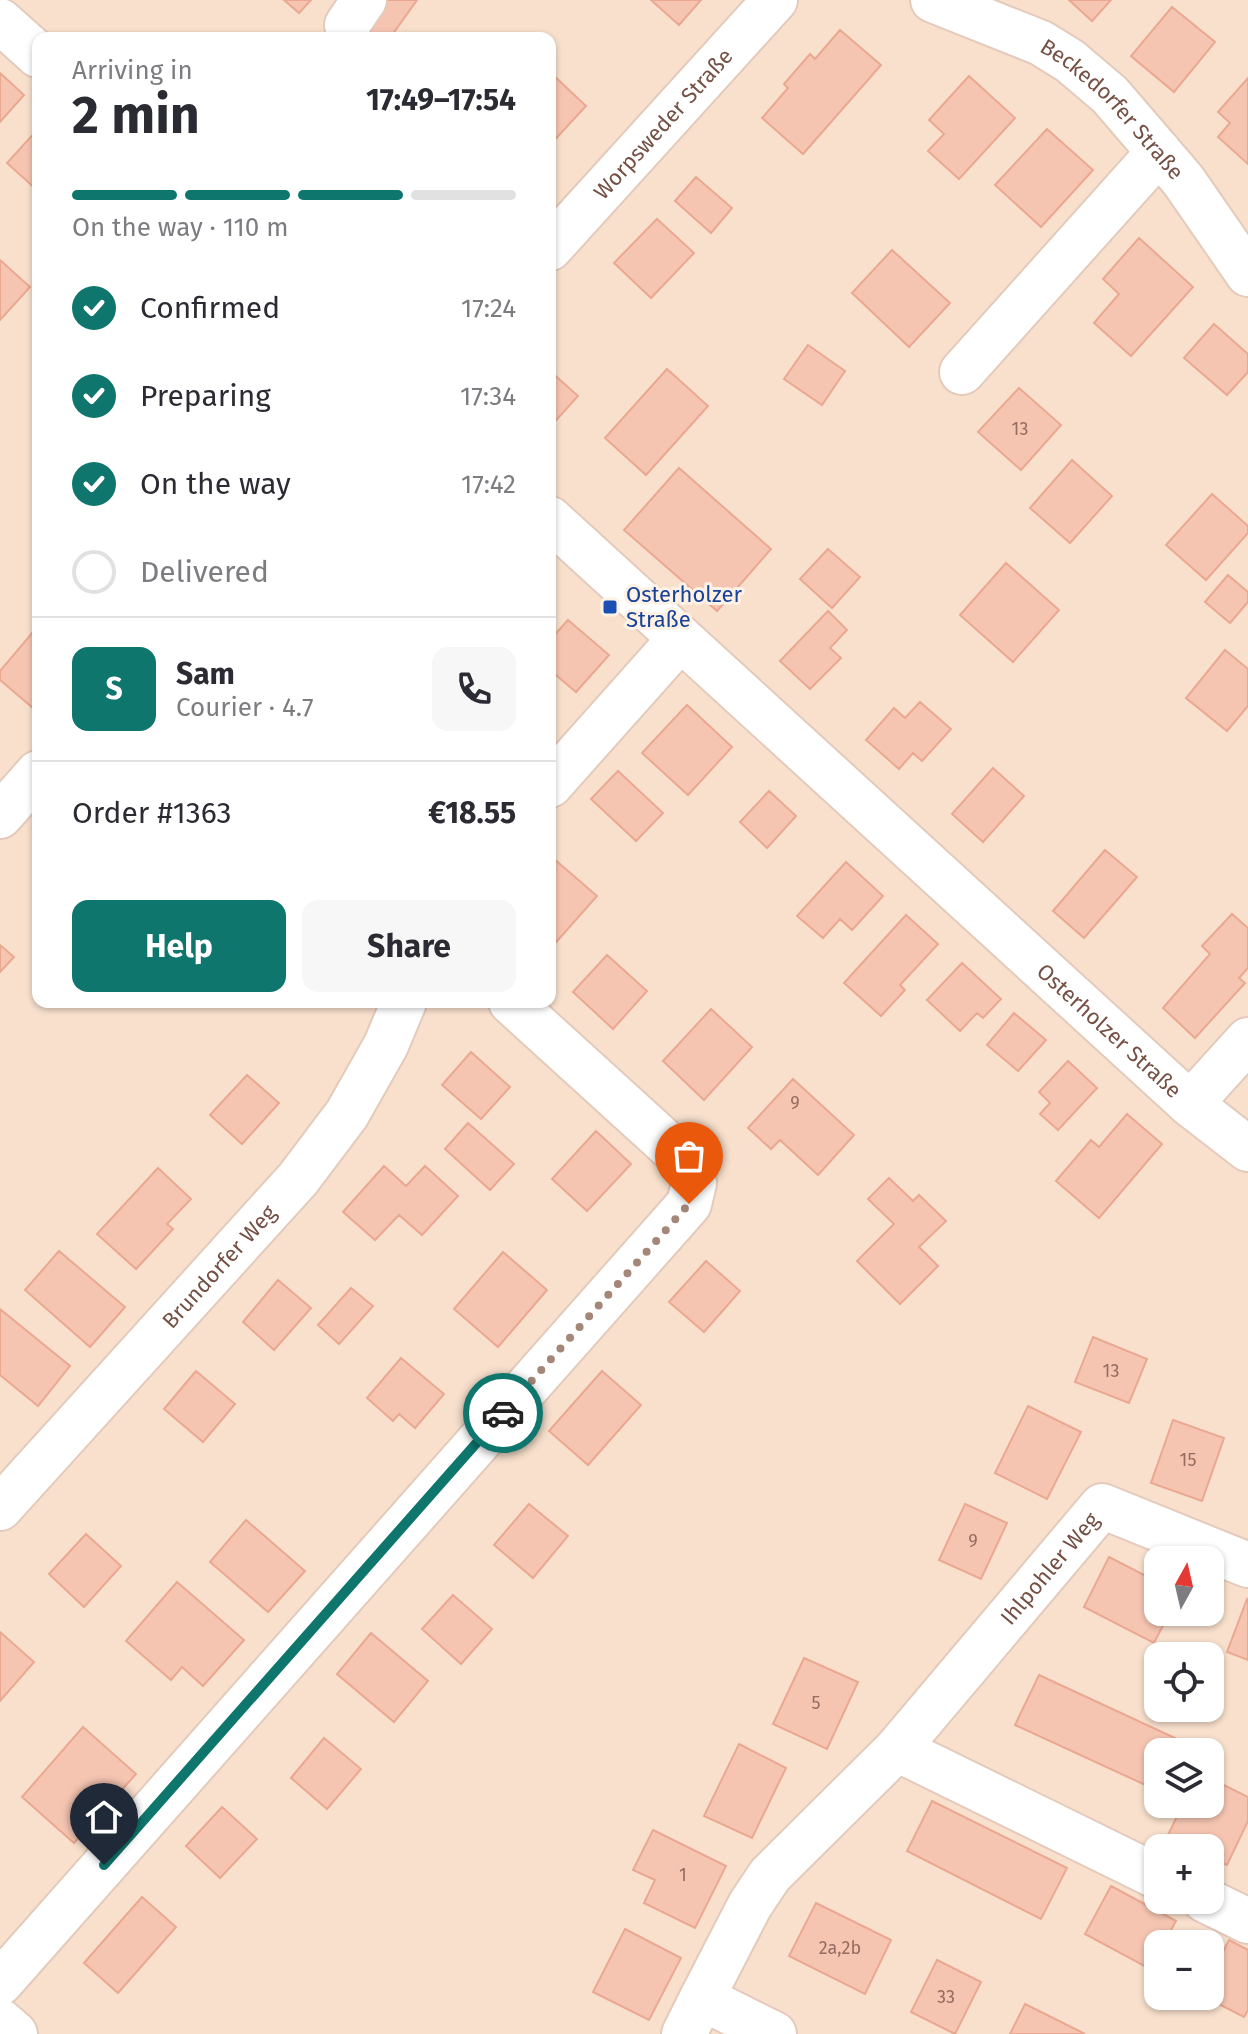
<!DOCTYPE html>
<html lang="en">
<head>
<meta charset="utf-8">
<style>
  :root { --surface:#fff; --page:#f7f7f7; --text:#2b2b33; --muted:#7c7c81; --line:#e1e1e2; --accent:#0f766e }
  body { margin:0; font-family:"Fira Sans",sans-serif; background:var(--page); color:var(--text); height:100vh; display:flex; flex-direction:column; font-size:30px; white-space:nowrap }
  * { box-sizing:border-box; margin:0 }
  p { font-size:26px; color:var(--muted) }
  .icon { flex:none; width:44px; height:44px; fill:none; stroke:currentColor; stroke-width:2; stroke-linecap:round; stroke-linejoin:round }
  .map { position:relative; flex:1; overflow:hidden }
  .sheet { position:absolute; left:32px; top:32px; width:524px; height:976px; display:flex; flex-direction:column; background:var(--surface); border-radius:16px; box-shadow:0 2px 6px #0004 }
  .sheet>* { flex:none }
  .needle { width:52px; rotate:8deg }
  .tools { position:absolute; left:1144px; top:1546px; display:grid; gap:16px }
  .tools a { display:grid; place-items:center; width:80px; height:80px; border-radius:16px; background:var(--surface); box-shadow:0 2px 6px #0004; font-size:40px }
  .pin { position:absolute; display:grid; place-items:center; width:68px; height:68px; color:#fff; margin:-82px -34px; border-radius:50% 50% 50% 0; rotate:-45deg; box-shadow:0 0 8px #0007 }
  .pin .icon { rotate:45deg }
  .courier { position:absolute; display:grid; place-items:center; width:80px; height:80px; margin:-40px; border:6px solid #0f766e; border-radius:50%; background:#fff; color:#222; box-shadow:0 2px 10px #0007 }
  .head em { font-style:normal; font-weight:700 }
  .head div { display:flex; flex-direction:column-reverse }
  .head { display:flex; align-items:center; justify-content:space-between; height:136px; padding:0 40px }
  h1 { font-size:52px; font-weight:700; line-height:60px }
  .bar { display:grid; grid-template-columns:repeat(4,1fr); gap:12px 8px; align-content:center; height:96px; padding:0 40px }
  .bar i { height:10px; border-radius:6px; background:var(--line) }
  .bar .active { background:var(--accent) }
  .bar p { grid-column:span 4 }
  .line { display:flex; align-items:center; gap:20px; padding:0 40px; border-top:2px solid var(--line) }
  .line div { flex:1 }
  .round { display:grid; place-items:center; flex:none; width:84px; height:84px; border-radius:16px; background:var(--page) }
  ol { padding:0 40px; list-style:none }
  li { display:flex; align-items:center; gap:24px; height:88px }
  li p { margin-inline-start:auto }
  li .icon { padding:8px; border-radius:50%; background:var(--accent); color:#fff; stroke-width:4 }
  li:last-child { color:var(--muted) }
  li i { width:44px; height:44px; border:4px solid var(--line); border-radius:50% }
  .action { display:flex; gap:16px; margin-top:auto; padding:16px 40px }
  .action a { flex:1; height:92px; border-radius:16px; background:var(--accent); color:#fff; font-size:32px; font-weight:700; line-height:92px; text-align:center }
  .action a+a { background:var(--page); color:var(--text) }
  .map>svg:first-child { display:block }
  .residential { fill:#f8e0cd; fill-rule:evenodd }
  .building { fill:#f6c5b2; stroke:#eaa891; stroke-width:2 }
  .lines { fill:none; stroke-linecap:round; stroke-linejoin:round }
  .minor-casing { stroke:#e4cabb; stroke-width:48 }
  .minor { stroke:#fff; stroke-width:44 }
  .done { stroke:#a58779; stroke-width:8; stroke-dasharray:0 14.4 }
  .route { stroke:#0f766e; stroke-width:10 }
  .transit-dot { fill:#1a4fb4; stroke:#fff2e5; stroke-width:3 }
  .labels { text-anchor:middle; dominant-baseline:central; stroke-width:6; stroke-linejoin:round; paint-order:stroke }
  .number-label { font-size:18px; fill:#956d60 }
  .street-label { font-size:22px; fill:#755044; stroke:#fff2e5 }
  .transit-label { font-size:22px; fill:#164399; stroke:#fff2e5; text-anchor:start }
</style>
</head>
<body>
<div class="map">
<svg width="1248" height="2034" viewBox="0 0 1248 2034">
  <rect width="100%" height="100%" fill="#feeddc"/>
  <path class="residential" d="M 0,0 L 1248,0 L 1248,2034 L 0,2034 ZM 38,38 L 550,38 L 550,1002 L 38,1002 ZM 1158,1560 L 1210,1560 L 1210,1612 L 1158,1612 ZM 1158,1656 L 1210,1656 L 1210,1708 L 1158,1708 ZM 1158,1752 L 1210,1752 L 1210,1804 L 1158,1804 ZM 1158,1848 L 1210,1848 L 1210,1900 L 1158,1900 ZM 1158,1944 L 1210,1944 L 1210,1996 L 1158,1996 Z"/>
  <path class="building" d="M 284,0 L 311,0 L 299,13 Z
    M 378,0 L 417,0 L 390,38 L 351,38 Z
    M 651,0 L 701,0 L 679,25 Z
    M 1069,0 L 1111,0 L 1092,21 Z
    M 1172,7 L 1215,42 L 1174,92 L 1131,56 Z
    M 840,30 L 881,65 L 803,154 L 762,118 L 788,88 L 784,84 L 810,54 L 815,59 Z
    M 550,72 L 586,106 L 550,145 Z
    M 0,73 L 24,95 L 0,122 Z
    M 969,76 L 1015,118 L 959,179 L 928,151 L 944,134 L 929,120 Z
    M 1248,78 L 1248,164 L 1218,137 L 1230,123 L 1218,112 Z
    M 38,129 L 38,191 L 7,163 Z
    M 1047,129 L 1093,170 L 1041,227 L 995,185 Z
    M 696,177 L 732,208 L 711,233 L 675,201 Z
    M 657,219 L 694,253 L 651,298 L 614,263 Z
    M 1139,238 L 1193,287 L 1131,356 L 1094,323 L 1119,294 L 1103,279 Z
    M 892,250 L 950,303 L 909,347 L 852,293 Z
    M 0,260 L 30,287 L 0,320 Z
    M 1214,324 L 1248,354 L 1248,372 L 1227,395 L 1184,358 Z
    M 808,345 L 845,371 L 822,405 L 784,379 Z
    M 667,369 L 708,406 L 646,475 L 605,438 Z
    M 550,371 L 578,396 L 550,427 Z
    M 1019,388 L 1061,425 L 1021,470 L 978,432 Z
    M 1072,460 L 1112,496 L 1070,543 L 1030,508 Z
    M 679,468 L 771,549 L 717,611 L 624,530 Z
    M 1212,494 L 1248,526 L 1248,533 L 1206,580 L 1166,545 Z
    M 828,549 L 860,577 L 832,608 L 800,579 Z
    M 1006,563 L 1059,610 L 1013,662 L 960,615 Z
    M 1228,575 L 1248,592 L 1248,602 L 1230,623 L 1205,602 Z
    M 828,611 L 847,630 L 830,648 L 841,658 L 810,689 L 780,661 Z
    M 568,620 L 609,655 L 576,692 L 550,670 L 550,640 Z
    M 38,626 L 38,702 L 33,708 L 0,680 L 0,671 Z
    M 1225,650 L 1248,669 L 1248,706 L 1227,731 L 1186,698 Z
    M 920,702 L 951,729 L 922,761 L 913,753 L 899,769 L 866,740 L 894,708 L 905,718 Z
    M 687,705 L 732,747 L 688,795 L 642,753 Z
    M 993,768 L 1024,796 L 983,842 L 952,814 Z
    M 618,771 L 663,813 L 636,841 L 591,799 Z
    M 769,791 L 796,816 L 767,848 L 740,822 Z
    M 1105,850 L 1137,877 L 1084,938 L 1053,911 Z
    M 553,858 L 597,896 L 551,948 L 550,861 Z
    M 846,862 L 883,896 L 852,930 L 840,919 L 823,938 L 797,916 Z
    M 1232,914 L 1248,928 L 1248,968 L 1239,978 L 1245,983 L 1195,1038 L 1163,1008 L 1210,954 L 1202,946 Z
    M 906,915 L 938,944 L 900,985 L 905,990 L 881,1016 L 844,983 Z
    M 0,945 L 14,957 L 0,972 Z
    M 607,955 L 647,991 L 613,1029 L 573,992 Z
    M 962,963 L 1001,999 L 983,1018 L 977,1013 L 960,1031 L 927,1000 Z
    M 711,1009 L 752,1047 L 704,1100 L 663,1061 Z
    M 1014,1013 L 1046,1040 L 1018,1071 L 987,1045 Z
    M 471,1052 L 510,1087 L 481,1119 L 442,1085 Z
    M 1068,1061 L 1097,1088 L 1058,1130 L 1040,1114 L 1050,1103 L 1039,1092 Z
    M 247,1075 L 279,1103 L 242,1144 L 210,1115 Z
    M 793,1079 L 854,1135 L 818,1175 L 780,1140 L 771,1149 L 748,1128 Z
    M 1127,1114 L 1162,1144 L 1099,1218 L 1056,1181 L 1091,1140 L 1099,1147 Z
    M 468,1123 L 514,1164 L 490,1190 L 445,1149 Z
    M 596,1131 L 631,1164 L 587,1211 L 552,1179 Z
    M 384,1166 L 406,1186 L 425,1166 L 458,1196 L 422,1235 L 399,1215 L 375,1240 L 343,1212 Z
    M 158,1168 L 191,1199 L 167,1224 L 173,1229 L 136,1269 L 97,1234 Z
    M 889,1178 L 913,1201 L 919,1195 L 946,1221 L 919,1247 L 938,1266 L 900,1304 L 857,1261 L 894,1224 L 868,1199 Z
    M 59,1251 L 125,1307 L 90,1347 L 25,1290 Z
    M 503,1252 L 547,1290 L 498,1347 L 454,1309 Z
    M 706,1261 L 740,1291 L 704,1332 L 669,1302 Z
    M 278,1280 L 311,1308 L 274,1350 L 243,1322 Z
    M 351,1288 L 373,1306 L 339,1344 L 318,1325 Z
    M 0,1309 L 70,1366 L 38,1406 L 0,1375 Z
    M 1093,1337 L 1147,1359 L 1129,1403 L 1075,1382 Z
    M 401,1358 L 444,1394 L 415,1428 L 399,1414 L 393,1421 L 367,1398 Z
    M 196,1371 L 235,1404 L 203,1442 L 164,1409 Z
    M 602,1371 L 641,1405 L 588,1465 L 549,1431 Z
    M 1028,1406 L 1081,1432 L 1047,1499 L 995,1473 Z
    M 1173,1420 L 1224,1438 L 1202,1501 L 1151,1483 Z
    M 529,1504 L 568,1536 L 533,1578 L 494,1545 Z
    M 965,1504 L 1007,1523 L 981,1579 L 939,1560 Z
    M 246,1520 L 305,1571 L 268,1612 L 210,1562 Z
    M 86,1534 L 121,1566 L 84,1607 L 49,1574 Z
    M 1109,1557 L 1158,1582 L 1158,1612 L 1170,1612 L 1154,1643 L 1084,1607 Z
    M 177,1582 L 244,1640 L 203,1686 L 182,1667 L 171,1680 L 126,1641 Z
    M 453,1595 L 492,1629 L 461,1664 L 422,1629 Z
    M 1247,1599 L 1248,1600 L 1248,1660 L 1227,1652 Z
    M 0,1632 L 34,1662 L 0,1701 Z
    M 371,1633 L 428,1681 L 394,1722 L 337,1674 Z
    M 804,1658 L 858,1682 L 827,1749 L 773,1724 Z
    M 1039,1675 L 1175,1738 L 1168,1752 L 1158,1752 L 1158,1774 L 1152,1788 L 1015,1725 Z
    M 83,1727 L 136,1774 L 74,1843 L 22,1797 Z
    M 324,1738 L 361,1769 L 327,1809 L 291,1778 Z
    M 739,1744 L 786,1768 L 752,1838 L 704,1816 Z
    M 1210,1778 L 1248,1797 L 1248,1821 L 1227,1865 L 1210,1857 L 1210,1848 L 1191,1848 L 1167,1837 L 1183,1804 L 1210,1804 Z
    M 932,1801 L 1067,1868 L 1041,1919 L 907,1851 Z
    M 222,1807 L 257,1839 L 220,1878 L 186,1846 Z
    M 653,1830 L 726,1866 L 695,1928 L 644,1903 L 655,1880 L 633,1870 Z
    M 1111,1886 L 1176,1921 L 1163,1944 L 1158,1944 L 1158,1954 L 1150,1969 L 1085,1934 Z
    M 142,1897 L 176,1927 L 118,1993 L 84,1963 Z
    M 816,1903 L 891,1940 L 865,1994 L 789,1956 Z
    M 625,1929 L 681,1958 L 649,2020 L 593,1992 Z
    M 1229,1940 L 1248,1950 L 1248,2010 L 1244,2017 L 1203,1996 L 1210,1996 L 1210,1977 Z
    M 937,1960 L 981,1982 L 955,2034 L 911,2012 Z
    M 1025,2004 L 1085,2034 L 1010,2034 Z"/>
  <g class="lines">
    <g class="minor-casing">
      <g id="minor">
        <path id="s1" d="M 933,0 L 1041,43 L 1070,61 L 1110,95 L 1183,180 L 1248,274"/>
        <path d="M 0,21 L 38,55"/>
        <path d="M 347,25 L 364,0"/>
        <path id="s2" d="M 550,248 L 775,0"/>
        <path d="M 962,372 L 1159,152"/>
        <path id="s3" d="M 550,519 L 1190,1104 L 1248,1149"/>
        <path d="M 550,785 L 680,639"/>
        <path d="M 0,816 L 38,773"/>
        <path d="M 1190,1104 L 1248,1040"/>
        <path id="s4" d="M 0,1508 L 298,1179 L 347,1114 L 386,1045 L 404,1002"/>
        <path d="M 897,1749 L 1158,1877"/>
        <path d="M 1205,1900 L 1248,1921"/>
        <path d="M 0,1983 L 689,1204 L 694,1183 L 688,1163 L 511,1002"/>
        <path id="s5" d="M 702,1998 L 750,1905 L 770,1875 L 897,1749 L 1102,1506 L 1248,1565"/>
        <path d="M 0,2021 L 15,2034"/>
        <path d="M 684,2034 L 702,1998 L 774,2034"/>
      </g>
    </g>
    <use href="#minor" class="minor"/>
  </g>
  <g class="lines">
    <path class="done" d="M 503,1413 L 689,1204"/>
    <path class="route" d="M 104,1865 L 503,1413"/>
  </g>
  <rect class="transit-dot" x="602" y="599" width="16" height="16" rx="4"/>
  <g class="labels">
    <g class="number-label">
      <text x="1020" y="429">13</text>
      <text x="795" y="1103">9</text>
      <text x="1111" y="1371">13</text>
      <text x="1188" y="1460">15</text>
      <text x="973" y="1541">9</text>
      <text x="816" y="1703">5</text>
      <text x="683" y="1875">1</text>
      <text x="840" y="1948">2a,2b</text>
      <text x="946" y="1997">33</text>
    </g>
    <g class="street-label">
      <text stroke="none"><textPath href="#s1" startOffset="214">Beckedorfer Straße</textPath></text>
      <text stroke="none"><textPath href="#s2" startOffset="168">Worpsweder Straße</textPath></text>
      <text stroke="none"><textPath href="#s3" startOffset="758">Osterholzer Straße</textPath></text>
      <text stroke="none"><textPath href="#s4" startOffset="326">Brundorfer Weg</textPath></text>
      <text stroke="none"><textPath href="#s5" startOffset="556">Ihlpohler Weg</textPath></text>
    </g>
    <g class="transit-label">
      <text x="626" y="594">Osterholzer<tspan x="626" dy="25">Straße</tspan></text>
    </g>
  </g>
</svg>
<div class="tools">
<a><svg class="needle" viewBox="-14 -14 28 28"><path d="M0-13l5 13h-10z" fill="#e53935"/><path d="M0 13l5-13h-10z" fill="#7c7c81"/></svg></a>
<a><svg class="icon" aria-label="locate" viewBox="0 0 24 24"><circle cx="12" cy="12" r="6"/><path d="M12 2v4M12 18v4M2 12h4M18 12h4"/></svg></a>
<a><svg class="icon" aria-label="layers" viewBox="0 0 24 24"><path d="M12 4l9 5-9 5-9-5zM3 14l9 5 9-5"/></svg></a>
<a>+</a>
<a>−</a>
</div>
<div class="pin" style="left:689px;top:1204px;background:#ea580c"><svg class="icon" aria-label="bag" viewBox="0 0 24 24"><path d="M5 8h14l-1 12H6zM9 8a3 3 0 0 1 6 0"/></svg></div>
<div class="pin" style="left:104px;top:1865px;background:#1f2937"><svg class="icon" aria-label="home" viewBox="0 0 24 24"><path d="M3 11l9-7 9 7M6 9v11h12V9"/></svg></div>
<div class="courier" style="left:503px;top:1413px"><svg class="icon" aria-label="car" viewBox="0 0 24 24"><path d="M5 17H2v-5l4-1 3-4h7l3 4 3 1v5h-3M9 17h6M6 11h13"/><circle cx="7" cy="17" r="2"/><circle cx="17" cy="17" r="2"/></svg></div>
<section class="sheet">
<div class="head"><div><h1>2 min</h1><p>Arriving in</p></div><em>17:49–17:54</em></div>
<div class="bar"><i class="active"></i><i class="active"></i><i class="active"></i><i></i><p>On the way · 110 m</p></div>
<ol>
<li><svg class="icon" aria-label="check" viewBox="0 0 24 24"><path d="M5 12l5 5 9-10"/></svg>Confirmed<p>17:24</p></li>
<li><svg class="icon" aria-label="check" viewBox="0 0 24 24"><path d="M5 12l5 5 9-10"/></svg>Preparing<p>17:34</p></li>
<li><svg class="icon" aria-label="check" viewBox="0 0 24 24"><path d="M5 12l5 5 9-10"/></svg>On the way<p>17:42</p></li>
<li><i></i>Delivered</li>
</ol>
<div class="line" style="height:144px"><b class="round" style="background:var(--accent);color:#fff">S</b><div><b>Sam</b><p>Courier · 4.7</p></div><a class="round"><svg class="icon" aria-label="phone" viewBox="0 0 24 24"><path d="M5 4h4l2 5-3 2q2 4 5 5l2-3 5 2v4C11 20 4 13 5 4z"/></svg></a></div>
<div class="line" style="height:104px"><div>Order #1363</div><b>€18.55</b></div>
<div class="action"><a>Help</a><a>Share</a></div>
</section>
</div>
</body>
</html>
